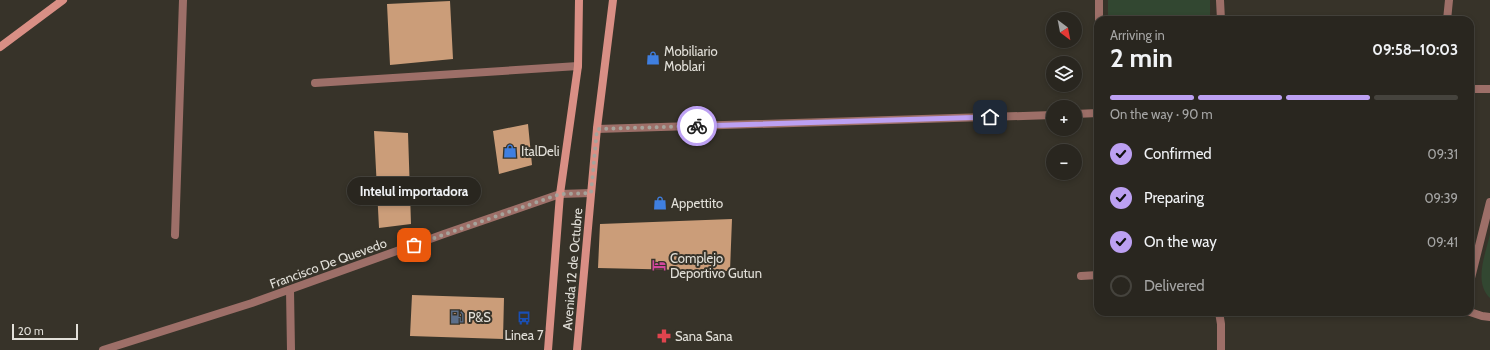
<!DOCTYPE html>
<html lang="en">
<head>
<meta charset="utf-8">
<style>
  :root { --surface:#29261f; --page:#312e28; --text:#f1f3f6; --muted:#a5a5a4; --line:#45433d; --accent:#bca0f2 }
  body { margin:0; font-family:Cabin,sans-serif; background:var(--page); color:var(--text); height:100vh; display:flex; flex-direction:column; font-size:15px; white-space:nowrap }
  * { box-sizing:border-box; margin:0 }
  p { font-size:13px; color:var(--muted) }
  .icon { flex:none; width:22px; height:22px; fill:none; stroke:currentColor; stroke-width:2; stroke-linecap:round; stroke-linejoin:round }
  .map { position:relative; flex:1; overflow:hidden }
  .details { position:absolute; left:1094px; top:16px; width:380px; height:300px; display:flex; flex-direction:column; background:var(--surface); border-radius:12px; box-shadow:0 2px 6px #0003,0 0 0 1px var(--line) }
  .details>* { flex:none }
  .needle { width:26px; rotate:148deg }
  .buttons { position:absolute; left:1046px; top:12px; display:grid; gap:8px }
  .buttons a { display:grid; place-items:center; width:36px; height:36px; border-radius:50%; background:var(--surface); box-shadow:0 2px 6px #0003,0 0 0 1px var(--line); font-size:20px }
  .scale { position:absolute; left:12px; bottom:10px; width:66px; box-sizing:border-box; padding-left:4px; border:2px solid #e2e0d9; border-top:0; font-size:11px; line-height:14px; white-space:nowrap; color:#e2e0d9; -webkit-text-stroke:3px #373329; paint-order:stroke }
  .pin { position:absolute; display:grid; place-items:center; width:34px; height:34px; color:#fff; margin:-17px; border-radius:8px; box-shadow:0 2px 6px #0006 }
  .courier { position:absolute; display:grid; place-items:center; width:40px; height:40px; margin:-20px; border:3px solid #bca0f2; border-radius:50%; background:#fff; color:#222; box-shadow:0 1px 5px #0007 }
  .bubble { position:absolute; height:28px; border-radius:14px; background:var(--surface); box-shadow:0 2px 6px #0003,0 0 0 1px var(--line); font-size:13px; font-weight:800; line-height:28px; text-align:center }
  .overview em { font-style:normal; font-weight:800 }
  .overview div { display:flex; flex-direction:column-reverse }
  .overview { display:flex; align-items:center; justify-content:space-between; height:68px; padding:0 16px }
  h1 { font-size:26px; font-weight:800; line-height:30px }
  .bar { display:grid; grid-template-columns:repeat(4,1fr); gap:6px 4px; align-content:center; height:48px; padding:0 16px }
  .bar i { height:5px; border-radius:3px; background:var(--line) }
  .bar .active { background:var(--accent) }
  .bar p { grid-column:span 4 }
  ol { padding:0 16px; list-style:none }
  li { display:flex; align-items:center; gap:12px; height:44px }
  li p { margin-inline-start:auto }
  li .icon { padding:4px; border-radius:50%; background:var(--accent); color:#111; stroke-width:4 }
  li:last-child { color:var(--muted) }
  li i { width:22px; height:22px; border:2px solid var(--line); border-radius:50% }
  .map>svg:first-child { display:block }
  .green { fill:#324731 }
  .building { fill:#cb9d79 }
  .lines { fill:none; stroke-linecap:round; stroke-linejoin:round }
  .street { stroke:#9d6f68; stroke-width:8 }
  .secondary { stroke:#d98f85; stroke-width:8 }
  .done { stroke:#a6a39b; stroke-width:4; stroke-dasharray:0 7.2 }
  .route { stroke:#bca0f2; stroke-width:5 }
  .labels { text-anchor:middle; dominant-baseline:central; stroke-width:4; stroke-linejoin:round; paint-order:stroke }
  .poi-label { font-size:13px; fill:#e2e0d9; stroke:#373329; text-anchor:start }
  .street-label { font-size:13px; fill:#e2e0d9; stroke:#373329 }
</style>
</head>
<body>
<div class="map">
<svg width="1490" height="350" viewBox="0 0 1490 350">
  <rect width="100%" height="100%" fill="#373329"/>
  <path class="green" d="M 1108,0 L 1210,0 L 1210,20 L 1108,20 Z
    M 1490,234 L 1490,298 C 1473,282 1486,253 1490,234 Z"/>
  <path class="building" d="M 450,1 L 453,59 L 390,65 L 387,4 Z
    M 528,124 L 532,165 L 499,174 L 493,131 Z
    M 374,131 L 408,133 L 411,224 L 379,228 Z
    M 732,219 L 730,271 L 598,268 L 600,224 Z
    M 412,295 L 504,298 L 503,339 L 410,336 Z"/>
  <g class="lines">
    <path class="street" d="M 1220,0 L 1221,20
      M 1099,20 L 1099,0
      M 1447,20 L 1449,0
      M 1098,65 L 1098,114
      M 315,83 L 578,66
      M 1470,89 L 1490,89
      M 1075,114 L 1098,113
      M 597,129 L 1053,115
      M 175,235 L 183,0
      M 1081,276 L 1098,275
      M 1470,282 L 1490,202
      M 290,290 L 291,350
      M 1219,312 L 1221,324 L 1221,350
      M 1470,312 L 1482,316 L 1490,317
      M 103,350 L 252,303 L 444,234 L 560,194 L 591,193"/>
    <path class="secondary" d="M 0,47 L 63,0
      M 548,350 L 560,194 L 578,66 L 579,0
      M 577,350 L 597,128 L 613,0"/>
  </g>
  <g class="lines">
    <path class="done" d="M 414,245 L 560,194 L 591,193 L 597,129 L 697,126"/>
    <path class="route" d="M 697,126 L 990,117"/>
  </g>
  <defs>
    <g id="shop-bare" transform="scale(1.08)"><path d="M-5-2.5h2.3a2.7 3.5 0 0 1 5.4 0H5L5.5 6h-11ZM-1.5-2.5h3a1.5 2.3 0 0 0-3 0Z" fill="#3f7fe0" stroke="#373329" stroke-width="2.5" paint-order="stroke"/></g>
    <g id="hotel-bare" transform="scale(1.08)"><path d="M-6-4.5h1.5V1H6V5H4.5V3h-9V5H-6ZM-4 0a1.8 1.8 0 1 1 3.6 0ZM.5 0V-2.5h3Q6-2.5 6 0Z" fill="#d1479c" stroke="#373329" stroke-width="2.5" paint-order="stroke"/></g>
    <g id="fuel-bare" transform="scale(1.08)"><path d="M-5.5-6h7V0h2V4h1.3V-2.5L3-4.5l.8-.8L6-3V5H2.5V1h-1V6h-7ZM-4.2-4.7v3.2H.2V-4.7Z" fill="#5c6f8a" stroke="#373329" stroke-width="2.5" paint-order="stroke"/></g>
    <g id="bus-bare" transform="scale(1.08)"><path d="M-5-6H5V4H4V6H2V4H-2V6H-4V4H-5ZM-3.5-4V0h7V-4ZM-3.5 1.2v1.5H-2V1.2ZM2 1.2v1.5H3.5V1.2Z" fill="#1a4fb4" stroke="#373329" stroke-width="2.5" paint-order="stroke"/></g>
    <g id="pharmacy-bare" transform="scale(1.08)"><path d="M-2-6h4v4h4v4h-4v4h-4v-4h-4v-4h4Z" fill="#e0444e" stroke="#373329" stroke-width="2.5" paint-order="stroke"/></g>
  </defs>
  <g fill-rule="evenodd">
    <use href="#shop-bare" x="653" y="58"/>
    <use href="#shop-bare" x="510" y="151"/>
    <use href="#shop-bare" x="660" y="203"/>
    <use href="#hotel-bare" x="659" y="265"/>
    <use href="#fuel-bare" x="457" y="317"/>
    <use href="#bus-bare" x="524" y="318"/>
    <use href="#pharmacy-bare" x="664" y="336"/>
  </g>
  <g class="labels">
    <g class="poi-label">
      <text x="664" y="51">Mobiliario<tspan x="664" dy="15">Moblari</tspan></text>
      <text x="521" y="151">ItalDeli</text>
      <text x="671" y="203">Appettito</text>
      <text x="670" y="258">Complejo<tspan x="670" dy="15">Deportivo Gutun</tspan></text>
      <text x="468" y="317">P&amp;S</text>
      <text x="524" y="335" text-anchor="middle">Linea 7</text>
      <text x="675" y="336">Sana Sana</text>
    </g>
    <g class="street-label">
      <text transform="translate(328 263) rotate(-20)">Francisco De Quevedo</text>
      <text transform="translate(572 269) rotate(-85)">Avenida 12 de Octubre</text>
    </g>
  </g>
</svg>
<div class="buttons">
<a><svg class="needle" viewBox="-14 -14 28 28"><path d="M0-13l5 13h-10z" fill="#e53935"/><path d="M0 13l5-13h-10z" fill="#a5a5a4"/></svg></a>
<a><svg class="icon" aria-label="layers" viewBox="0 0 24 24"><path d="M12 4l9 5-9 5-9-5zM3 14l9 5 9-5"/></svg></a>
<a>+</a>
<a>−</a>
</div>
<div class="scale">20 m</div>
<div class="pin" style="left:414px;top:245px;background:#ea580c"><svg class="icon" aria-label="bag" viewBox="0 0 24 24"><path d="M5 8h14l-1 12H6zM9 8a3 3 0 0 1 6 0"/></svg></div>
<div class="pin" style="left:990px;top:117px;background:#1f2937"><svg class="icon" aria-label="home" viewBox="0 0 24 24"><path d="M3 11l9-7 9 7M6 9v11h12V9"/></svg></div>
<div class="courier" style="left:697px;top:126px"><svg class="icon" aria-label="bike" viewBox="0 0 24 24"><circle cx="6" cy="16" r="4"/><circle cx="18" cy="16" r="4"/><path d="M6 16l4-8h5l3 8M10 8l3 8H6M13 5h3"/></svg></div>
<div class="bubble" style="left:347px;top:177px;width:134px">Intelul importadora</div>
<section class="details">
<div class="overview"><div><h1>2 min</h1><p>Arriving in</p></div><em>09:58–10:03</em></div>
<div class="bar"><i class="active"></i><i class="active"></i><i class="active"></i><i></i><p>On the way · 90 m</p></div>
<ol>
<li><svg class="icon" aria-label="check" viewBox="0 0 24 24"><path d="M5 12l5 5 9-10"/></svg>Confirmed<p>09:31</p></li>
<li><svg class="icon" aria-label="check" viewBox="0 0 24 24"><path d="M5 12l5 5 9-10"/></svg>Preparing<p>09:39</p></li>
<li><svg class="icon" aria-label="check" viewBox="0 0 24 24"><path d="M5 12l5 5 9-10"/></svg>On the way<p>09:41</p></li>
<li><i></i>Delivered</li>
</ol>
</section>
</div>
</body>
</html>
